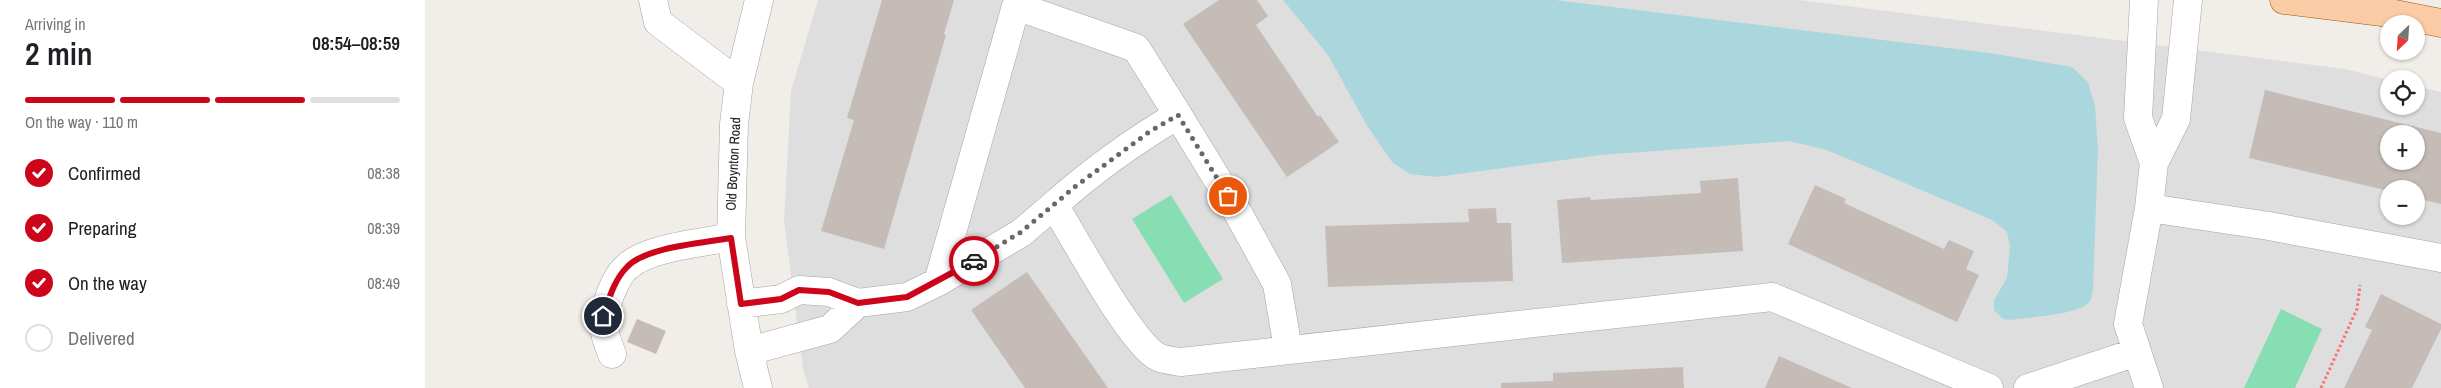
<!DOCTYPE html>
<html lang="en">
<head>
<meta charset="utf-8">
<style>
  :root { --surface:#fff; --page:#f2f2f2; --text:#202124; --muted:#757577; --line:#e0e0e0; --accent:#cd051b }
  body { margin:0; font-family:"Archivo Narrow",sans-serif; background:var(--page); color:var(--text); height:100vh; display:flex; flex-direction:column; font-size:19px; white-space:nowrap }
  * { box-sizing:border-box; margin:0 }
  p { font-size:16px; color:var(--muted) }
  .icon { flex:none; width:28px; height:28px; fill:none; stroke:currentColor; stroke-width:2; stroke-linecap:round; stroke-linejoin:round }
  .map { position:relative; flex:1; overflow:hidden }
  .side { display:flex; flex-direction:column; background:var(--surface); width:425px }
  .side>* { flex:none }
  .needle { width:32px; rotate:205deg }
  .controls { position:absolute; left:1955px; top:15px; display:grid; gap:10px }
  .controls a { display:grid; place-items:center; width:45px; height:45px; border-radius:50%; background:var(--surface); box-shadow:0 1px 4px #0004; font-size:25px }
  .pin { position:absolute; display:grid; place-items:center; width:42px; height:42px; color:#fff; margin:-21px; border:2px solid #fff; border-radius:50%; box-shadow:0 1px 5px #0007 }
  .courier { position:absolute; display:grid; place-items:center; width:50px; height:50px; margin:-25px; border:4px solid #cd051b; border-radius:50%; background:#fff; color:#222; box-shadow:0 1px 6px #0007 }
  .head em { font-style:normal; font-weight:600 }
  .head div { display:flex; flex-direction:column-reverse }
  .head { display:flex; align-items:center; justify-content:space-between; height:85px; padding:0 25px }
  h1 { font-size:32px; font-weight:600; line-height:38px }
  .bar { display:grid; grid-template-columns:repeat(4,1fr); gap:8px 5px; align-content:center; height:60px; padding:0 25px }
  .bar i { height:6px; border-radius:4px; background:var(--line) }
  .bar .selected { background:var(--accent) }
  .bar p { grid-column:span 4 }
  ol { padding:0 25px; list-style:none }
  li { display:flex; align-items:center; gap:15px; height:55px }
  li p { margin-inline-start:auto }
  li .icon { padding:5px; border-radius:50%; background:var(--accent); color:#fff; stroke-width:4 }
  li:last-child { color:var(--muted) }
  li i { width:28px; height:28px; border:2px solid var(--line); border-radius:50% }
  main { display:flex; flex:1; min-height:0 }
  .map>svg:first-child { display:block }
  .residential { fill:#dfdede; fill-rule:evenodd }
  .pitch { fill:#88deb3 }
  .water { fill:#aad7dd }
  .building { fill:#c6bcb7; fill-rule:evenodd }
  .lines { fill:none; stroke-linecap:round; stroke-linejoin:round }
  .minor-casing { stroke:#a5a5a5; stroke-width:29 }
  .major-casing { stroke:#9b5803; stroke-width:29 }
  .path { stroke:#f77374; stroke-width:3; stroke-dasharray:2.5 2.5; stroke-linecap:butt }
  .minor { stroke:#fff; stroke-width:28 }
  .major { stroke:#facba4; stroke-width:28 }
  .done { stroke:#6a6867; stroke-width:5; stroke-dasharray:0 9 }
  .route { stroke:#cd051b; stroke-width:6 }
  .labels { text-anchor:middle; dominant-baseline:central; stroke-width:4; stroke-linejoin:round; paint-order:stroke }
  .street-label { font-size:14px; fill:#212121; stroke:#fff }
</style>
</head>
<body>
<main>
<section class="side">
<div class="head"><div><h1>2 min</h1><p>Arriving in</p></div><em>08:54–08:59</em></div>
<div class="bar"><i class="selected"></i><i class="selected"></i><i class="selected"></i><i></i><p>On the way · 110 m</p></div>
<ol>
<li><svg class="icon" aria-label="check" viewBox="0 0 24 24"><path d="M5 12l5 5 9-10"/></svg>Confirmed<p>08:38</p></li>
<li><svg class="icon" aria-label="check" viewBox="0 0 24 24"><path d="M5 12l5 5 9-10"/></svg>Preparing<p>08:39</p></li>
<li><svg class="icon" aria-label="check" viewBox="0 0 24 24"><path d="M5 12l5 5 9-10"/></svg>On the way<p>08:49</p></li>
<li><i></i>Delivered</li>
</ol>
</section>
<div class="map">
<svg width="2016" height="388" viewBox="0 0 2016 388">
  <rect width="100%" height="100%" fill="#f1ede8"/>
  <path class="residential" d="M 393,0 L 1375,0 L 1920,69 L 1964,80 L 1964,106 L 1991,106 L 1991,86 L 2016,92 L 2016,388 L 384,388 L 378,369 L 359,221 L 366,91 ZM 1964,134 L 1991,134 L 1991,161 L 1964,161 ZM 1964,189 L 1991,189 L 1991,216 L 1964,216 Z"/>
  <path class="pitch" d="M 746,195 L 798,279 L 759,303 L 707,219 Z
    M 1856,309 L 1897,329 L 1870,388 L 1819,388 Z"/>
  <path class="water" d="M 858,0 L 1130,0 L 1565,53 L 1647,67 L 1663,82 L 1670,106 L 1673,148 L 1668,290 C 1667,293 1667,298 1665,301 C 1657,315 1602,317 1585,320 L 1578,319 L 1569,310 L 1569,300 L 1582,278 L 1585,246 L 1582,232 L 1567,220 L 1402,150 L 1364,141 L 1176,155 L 1011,177 L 985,174 L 967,162 L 941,124 L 903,55 Z"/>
  <path class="building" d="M 457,0 L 529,0 L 519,34 L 521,35 L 459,249 L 396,231 L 429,120 L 422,118 Z
    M 794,0 L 832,0 L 843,16 L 831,25 L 893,117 L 895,115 L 914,142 L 862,177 L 758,24 Z
    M 1840,90 L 2016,133 L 2016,204 L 1991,198 L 1991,189 L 1964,189 L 1964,191 L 1824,158 ZM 1964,134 L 1991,134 L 1991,161 L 1964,161 Z
    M 1313,178 L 1318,251 L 1137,263 L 1132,200 L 1165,197 L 1166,200 L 1276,193 L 1275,181 Z
    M 1390,185 L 1421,199 L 1419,203 L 1519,249 L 1524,240 L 1549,251 L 1541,269 L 1554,275 L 1532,322 L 1363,244 Z
    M 1071,208 L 1072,223 L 1086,223 L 1088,281 L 903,287 L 900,226 L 1044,222 L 1043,209 Z
    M 602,272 L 683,388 L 600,388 L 546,310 Z
    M 1956,294 L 2016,324 L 2016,329 L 1987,388 L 1919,388 L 1947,330 L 1940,327 Z
    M 212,319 L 241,331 L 231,354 L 202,342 Z
    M 1354,356 L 1427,388 L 1340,388 Z
    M 1258,367 L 1259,388 L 1076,388 L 1076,383 L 1128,381 L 1128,373 Z"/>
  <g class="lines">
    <g class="minor-casing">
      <path id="minor" d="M 228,0 L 233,22 L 314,83
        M 1719,0 L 1713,118 L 1729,163 L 1751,119 L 1763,0
        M 1724,208 L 1844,226 L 2016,258
        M 513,282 L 596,233 L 629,205
        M 316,304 L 356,299 L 374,290 L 404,292 L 433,303 L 482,297 L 513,282 L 591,6 L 711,48 L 753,115
        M 863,349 L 852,284 L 813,213 L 753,115 C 709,141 667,171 629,205 C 648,235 706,344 733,357 C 739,360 749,361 756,362 L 1347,297 L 1564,388
        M 324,351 L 405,329 L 433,303
        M 187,354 C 177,330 176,320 185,295 C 189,285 194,273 203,266 C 224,247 277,243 306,237
        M 333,388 L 324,351 L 306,237 L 309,124 L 314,83 L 334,0
        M 1603,388 L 1712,352
        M 1724,388 L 1703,324 L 1724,208 L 1729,163"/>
    </g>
    <g class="major-casing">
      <path id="major" d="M 1859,0 L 1965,13 L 2016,23"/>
    </g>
    <path class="path" d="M 1896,388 L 1932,309 L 1935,285"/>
    <use href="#minor" class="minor"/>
    <use href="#major" class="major"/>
  </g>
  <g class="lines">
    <path class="done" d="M 549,261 L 596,232 L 651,186 L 724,132 L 753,115 L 803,196"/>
    <path class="route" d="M 178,316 C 184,299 189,280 202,267 C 220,247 279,243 306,238 L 316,304 L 356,299 L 374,290 L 404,292 L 433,303 L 482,297 L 549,261"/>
  </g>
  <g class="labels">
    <g class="street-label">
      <text transform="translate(308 164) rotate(-87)">Old Boynton Road</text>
    </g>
  </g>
</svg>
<div class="controls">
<a><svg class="needle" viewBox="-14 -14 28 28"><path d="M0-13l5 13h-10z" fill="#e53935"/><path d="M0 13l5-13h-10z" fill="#757577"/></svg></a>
<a><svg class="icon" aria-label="locate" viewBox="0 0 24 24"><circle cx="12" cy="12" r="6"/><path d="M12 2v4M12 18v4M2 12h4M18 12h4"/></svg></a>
<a>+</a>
<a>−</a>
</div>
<div class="pin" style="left:803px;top:196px;background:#ea580c"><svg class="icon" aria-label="bag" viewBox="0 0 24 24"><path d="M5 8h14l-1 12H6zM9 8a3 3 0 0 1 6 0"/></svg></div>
<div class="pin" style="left:178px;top:316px;background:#1f2937"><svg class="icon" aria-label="home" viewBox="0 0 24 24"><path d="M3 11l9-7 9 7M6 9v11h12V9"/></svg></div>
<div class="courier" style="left:549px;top:261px"><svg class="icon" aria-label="car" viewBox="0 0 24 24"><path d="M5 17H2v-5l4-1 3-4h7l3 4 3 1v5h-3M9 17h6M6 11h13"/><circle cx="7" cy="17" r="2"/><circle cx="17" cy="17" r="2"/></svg></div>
</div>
</main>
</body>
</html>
